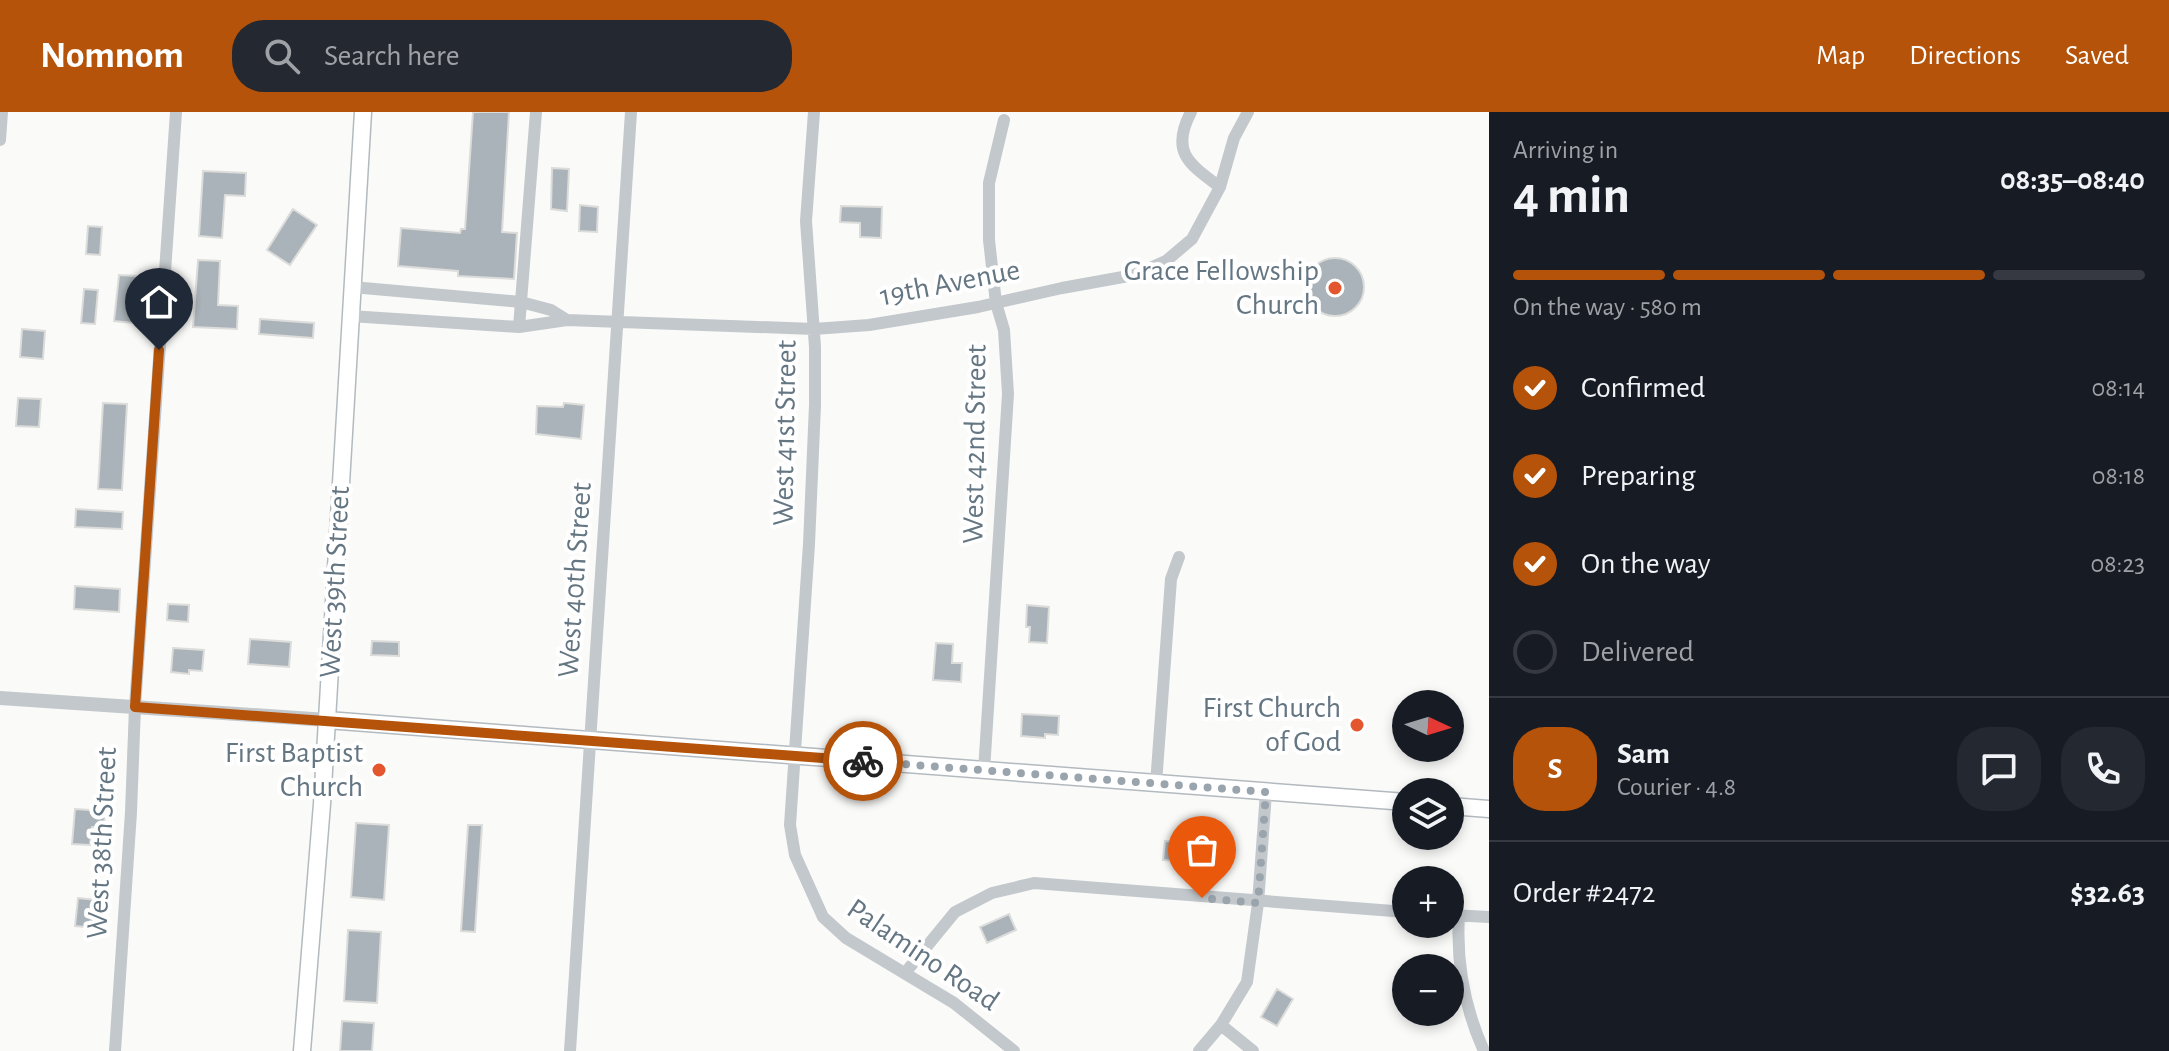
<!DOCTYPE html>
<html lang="en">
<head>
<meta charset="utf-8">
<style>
  :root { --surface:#171b24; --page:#242831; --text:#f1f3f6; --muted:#9ea1a6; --line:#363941; --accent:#b45309 }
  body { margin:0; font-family:"Alegreya Sans",sans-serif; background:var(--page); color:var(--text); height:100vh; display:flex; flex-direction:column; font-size:30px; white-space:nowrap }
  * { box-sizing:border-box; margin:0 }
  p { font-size:26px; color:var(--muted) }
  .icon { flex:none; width:44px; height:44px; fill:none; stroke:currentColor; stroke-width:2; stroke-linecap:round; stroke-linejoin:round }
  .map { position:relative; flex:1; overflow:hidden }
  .details { display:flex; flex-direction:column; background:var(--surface); width:680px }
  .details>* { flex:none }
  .needle { width:52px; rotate:94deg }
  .buttons { position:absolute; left:1392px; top:578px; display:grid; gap:16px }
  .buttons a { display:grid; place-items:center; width:72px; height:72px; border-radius:50%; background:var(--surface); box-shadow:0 4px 12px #0003; font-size:40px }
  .pin { position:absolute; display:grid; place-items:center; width:68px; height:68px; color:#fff; margin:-82px -34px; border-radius:50% 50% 50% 0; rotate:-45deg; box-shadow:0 0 8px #0007 }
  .pin .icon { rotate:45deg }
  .courier { position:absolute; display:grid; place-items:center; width:80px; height:80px; margin:-40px; border:6px solid #b45309; border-radius:50%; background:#fff; color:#222; box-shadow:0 2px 10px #0007 }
  .head em { font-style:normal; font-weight:700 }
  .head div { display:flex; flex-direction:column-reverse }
  .head { display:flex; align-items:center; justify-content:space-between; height:136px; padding:0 24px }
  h1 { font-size:52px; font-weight:700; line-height:60px }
  .bar { display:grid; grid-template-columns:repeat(4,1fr); gap:12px 8px; align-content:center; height:96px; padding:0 24px }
  .bar i { height:10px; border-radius:6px; background:var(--line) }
  .bar .current { background:var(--accent) }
  .bar p { grid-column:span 4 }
  .line { display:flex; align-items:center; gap:20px; padding:0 24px; border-top:2px solid var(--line) }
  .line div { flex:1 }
  .round { display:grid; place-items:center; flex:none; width:84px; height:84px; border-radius:32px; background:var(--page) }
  ol { padding:0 24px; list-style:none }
  li { display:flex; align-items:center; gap:24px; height:88px }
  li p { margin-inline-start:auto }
  li .icon { padding:8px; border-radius:50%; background:var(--accent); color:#fff; stroke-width:4 }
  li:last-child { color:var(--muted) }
  li i { width:44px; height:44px; border:4px solid var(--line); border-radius:50% }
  header { display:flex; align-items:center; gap:48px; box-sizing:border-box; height:112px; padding:0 40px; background:var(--accent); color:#fff }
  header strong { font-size:38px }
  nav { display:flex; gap:44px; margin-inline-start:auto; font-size:28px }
  .search { width:560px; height:72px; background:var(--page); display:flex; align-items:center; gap:20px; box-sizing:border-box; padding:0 28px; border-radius:32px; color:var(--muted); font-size:30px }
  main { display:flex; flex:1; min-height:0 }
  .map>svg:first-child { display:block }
  .building { fill:#aab3b9; stroke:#dcdcda; stroke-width:2 }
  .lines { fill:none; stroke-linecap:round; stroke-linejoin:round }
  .secondary-casing { stroke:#b3babf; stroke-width:19 }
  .minor { stroke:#c3c8cc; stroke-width:12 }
  .tertiary { stroke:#c3c8cc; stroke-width:14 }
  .secondary { stroke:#fff; stroke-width:16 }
  .done { stroke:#99a4ac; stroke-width:8; stroke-dasharray:0 14.4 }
  .route { stroke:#b45309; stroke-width:10 }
  .poi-dot { fill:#e4572e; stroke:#fff; stroke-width:3 }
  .labels { text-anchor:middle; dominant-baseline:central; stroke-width:8; stroke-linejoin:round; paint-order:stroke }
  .poi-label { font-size:30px; fill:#657683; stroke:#fff; text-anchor:end }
  .street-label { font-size:30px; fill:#657683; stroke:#fff }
</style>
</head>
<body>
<header>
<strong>Nomnom</strong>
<div class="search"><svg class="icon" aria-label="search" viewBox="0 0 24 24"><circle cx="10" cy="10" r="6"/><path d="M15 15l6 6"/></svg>Search here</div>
<nav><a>Map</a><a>Directions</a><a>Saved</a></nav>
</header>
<main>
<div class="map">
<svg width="1489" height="939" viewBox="0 0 1489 939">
  <rect width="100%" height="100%" fill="#fafaf8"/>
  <path class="building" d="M 473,0 L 509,0 L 502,120 L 517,121 L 514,167 L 458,164 L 458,159 L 398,154 L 401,116 L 460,121 L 461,117 L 465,117 Z
    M 552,56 L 569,57 L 567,99 L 551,97 Z
    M 203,59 L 246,61 L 245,84 L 225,83 L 222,126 L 199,124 Z
    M 580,93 L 598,95 L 597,120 L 579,119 Z
    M 841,94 L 882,95 L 881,126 L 860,125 L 860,111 L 840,110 Z
    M 293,97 L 317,113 L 290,153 L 267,138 Z
    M 88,114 L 102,115 L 100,143 L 86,142 Z
    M1306 175a29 29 0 1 1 58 0a29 29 0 1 1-58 0Z
    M 198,148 L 220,149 L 218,193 L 238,194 L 237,217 L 193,215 Z
    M 119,163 L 136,164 L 132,211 L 114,209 Z
    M 84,177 L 98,178 L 95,212 L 81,211 Z
    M 260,207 L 314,211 L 313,226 L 259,222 Z
    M 22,217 L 45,219 L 43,247 L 20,245 Z
    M 18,286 L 41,287 L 39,315 L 16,314 Z
    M 103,291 L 127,292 L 122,378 L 98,377 Z
    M 564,291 L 584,293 L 581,327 L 536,322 L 537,294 L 563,295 Z
    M 76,397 L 123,400 L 122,417 L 75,415 Z
    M 75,474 L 120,477 L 119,500 L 74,497 Z
    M 168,492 L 189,493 L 188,510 L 167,508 Z
    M 1027,493 L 1049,495 L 1047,531 L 1029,530 L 1030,515 L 1026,515 Z
    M 250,527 L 291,530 L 289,555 L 248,552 Z
    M 372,529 L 399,530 L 399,544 L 371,543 Z
    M 936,531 L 953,532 L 952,551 L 962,551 L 961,570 L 933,568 Z
    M 173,536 L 204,538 L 202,559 L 189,558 L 189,562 L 171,560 Z
    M 1022,602 L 1059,604 L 1058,623 L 1045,622 L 1045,626 L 1021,624 Z
    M 75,697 L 105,699 L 104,715 L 92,715 L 90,733 L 72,732 Z
    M 356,711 L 389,713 L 384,788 L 351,785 Z
    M 468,713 L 482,713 L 475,820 L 461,819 Z
    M 1165,729 L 1195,731 L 1193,750 L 1163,748 Z
    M 78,786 L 97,788 L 95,816 L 75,814 Z
    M 1009,802 L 1016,818 L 987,831 L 980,815 Z
    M 348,818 L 381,820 L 377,891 L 344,889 Z
    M 1277,877 L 1293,887 L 1277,914 L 1261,905 Z
    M 342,909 L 374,911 L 372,939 L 340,939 Z"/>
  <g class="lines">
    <g class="secondary-casing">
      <path id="secondary" d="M 327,608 L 1406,690
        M 1450,694 L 1489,697
        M 302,939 L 322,692 L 363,0"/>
    </g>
    <path class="minor" d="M 814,0 L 806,109 L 815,235 L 815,293 L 809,432 L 790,713 L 795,743 L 823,805 L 846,826 L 954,891 L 1014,939
      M 1191,0 C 1170,40 1189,52 1220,75
      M 0,28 L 2,0
      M 352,175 L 521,190 L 551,198 L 567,208
      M 350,204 L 519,215 L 567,208 L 814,217 L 869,213 L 978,195 L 1062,176 L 1134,163 L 1166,149 L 1192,127 L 1220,75 L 1234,26 L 1248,0
      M 519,215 L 536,0
      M 984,659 L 1008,282 L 1004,218 L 996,191 L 989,128 L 989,71 L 1004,8
      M 1156,672 L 1171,467 L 1179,445
      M 1450,803 L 1489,805
      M 1459,803 C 1456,852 1464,895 1484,939
      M 905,861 L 955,800 L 992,781 L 1034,771 L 1406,800
      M 1221,913 L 1253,939
      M 115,939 L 131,700 L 135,595 L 176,0
      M 570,939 L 631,0
      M 1199,939 L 1221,913 L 1247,870 L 1258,791 L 1266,680"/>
    <path class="tertiary" d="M 0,586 L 327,608"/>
    <use href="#secondary" class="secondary"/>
  </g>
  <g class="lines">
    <path class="done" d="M 863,649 L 1266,680 L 1258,791 L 1202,786"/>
    <path class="route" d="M 159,238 L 135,595 L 863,649"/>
  </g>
  <g class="poi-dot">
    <circle cx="1335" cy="176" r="8"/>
    <circle cx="1357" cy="613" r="8"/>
    <circle cx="379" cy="658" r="8"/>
  </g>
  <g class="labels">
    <g class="poi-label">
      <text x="1319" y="159">Grace Fellowship<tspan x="1319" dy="34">Church</tspan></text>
      <text x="1341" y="596">First Church<tspan x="1341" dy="34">of God</tspan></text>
      <text x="363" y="641">First Baptist<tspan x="363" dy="34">Church</tspan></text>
    </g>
    <g class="street-label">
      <text transform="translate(950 171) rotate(-11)">19th Avenue</text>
      <text transform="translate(785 321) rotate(-89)">West 41st Street</text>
      <text transform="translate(975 332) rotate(-89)">West 42nd Street</text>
      <text transform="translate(575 468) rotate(-86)">West 40th Street</text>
      <text transform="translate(335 470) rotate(-87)">West 39th Street</text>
      <text transform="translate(102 731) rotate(-87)">West 38th Street</text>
      <text transform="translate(923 843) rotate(34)">Palamino Road</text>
    </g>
  </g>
</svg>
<div class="buttons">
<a><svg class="needle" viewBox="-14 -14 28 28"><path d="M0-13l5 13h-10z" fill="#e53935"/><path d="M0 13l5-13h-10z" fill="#9ea1a6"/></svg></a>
<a><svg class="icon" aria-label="layers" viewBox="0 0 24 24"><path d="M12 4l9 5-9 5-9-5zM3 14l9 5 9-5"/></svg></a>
<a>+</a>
<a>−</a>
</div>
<div class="pin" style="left:1202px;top:786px;background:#ea580c"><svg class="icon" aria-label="bag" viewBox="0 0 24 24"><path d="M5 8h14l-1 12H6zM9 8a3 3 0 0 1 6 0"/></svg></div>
<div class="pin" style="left:159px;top:238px;background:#1f2937"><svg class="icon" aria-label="home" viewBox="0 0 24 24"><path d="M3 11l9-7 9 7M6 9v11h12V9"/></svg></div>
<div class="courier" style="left:863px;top:649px"><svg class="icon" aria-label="bike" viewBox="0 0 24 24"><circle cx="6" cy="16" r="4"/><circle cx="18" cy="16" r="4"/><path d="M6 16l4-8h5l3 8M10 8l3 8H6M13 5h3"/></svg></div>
</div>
<section class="details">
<div class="head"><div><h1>4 min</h1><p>Arriving in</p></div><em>08:35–08:40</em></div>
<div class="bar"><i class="current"></i><i class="current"></i><i class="current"></i><i></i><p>On the way · 580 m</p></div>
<ol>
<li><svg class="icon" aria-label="check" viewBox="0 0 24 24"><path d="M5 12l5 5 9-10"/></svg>Confirmed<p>08:14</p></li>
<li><svg class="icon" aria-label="check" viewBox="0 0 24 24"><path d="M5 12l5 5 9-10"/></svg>Preparing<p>08:18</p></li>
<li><svg class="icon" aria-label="check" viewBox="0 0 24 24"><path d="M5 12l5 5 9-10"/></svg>On the way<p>08:23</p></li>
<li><i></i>Delivered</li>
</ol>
<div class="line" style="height:144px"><b class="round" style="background:var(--accent);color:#fff">S</b><div><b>Sam</b><p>Courier · 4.8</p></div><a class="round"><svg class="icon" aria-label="chat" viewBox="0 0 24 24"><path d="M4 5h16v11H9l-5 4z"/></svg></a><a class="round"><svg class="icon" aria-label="phone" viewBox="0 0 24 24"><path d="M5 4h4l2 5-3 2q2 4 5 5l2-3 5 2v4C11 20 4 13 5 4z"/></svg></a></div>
<div class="line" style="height:104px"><div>Order #2472</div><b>$32.63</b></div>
</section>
</main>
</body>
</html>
